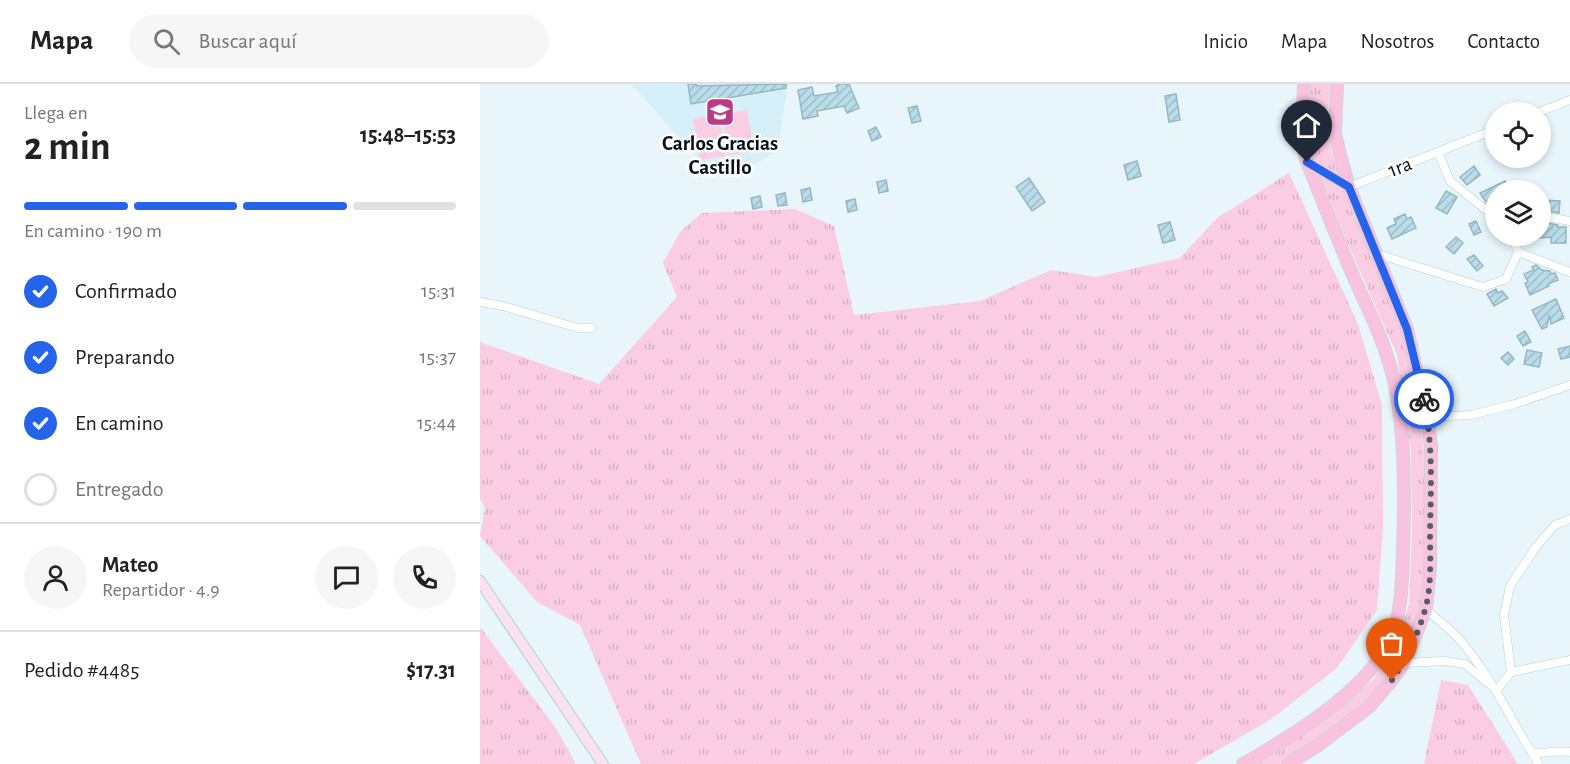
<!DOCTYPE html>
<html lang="es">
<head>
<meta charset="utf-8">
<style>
  :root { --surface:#fff; --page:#f6f6f6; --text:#222; --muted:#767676; --line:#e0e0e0; --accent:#2563eb }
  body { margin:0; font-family:"Alegreya Sans",sans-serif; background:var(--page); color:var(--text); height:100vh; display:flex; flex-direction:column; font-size:22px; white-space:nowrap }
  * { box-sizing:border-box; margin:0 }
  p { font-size:20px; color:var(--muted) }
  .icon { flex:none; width:33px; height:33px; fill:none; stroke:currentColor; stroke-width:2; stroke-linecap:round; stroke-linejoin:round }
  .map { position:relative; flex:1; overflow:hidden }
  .panel { display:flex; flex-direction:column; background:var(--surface); width:480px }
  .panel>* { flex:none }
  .buttons { position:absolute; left:1005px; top:18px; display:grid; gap:12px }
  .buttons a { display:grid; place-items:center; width:66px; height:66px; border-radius:50%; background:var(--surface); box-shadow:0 3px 9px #0003; font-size:30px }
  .pin { position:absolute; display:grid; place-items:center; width:51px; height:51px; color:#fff; margin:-62px -26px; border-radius:50% 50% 50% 0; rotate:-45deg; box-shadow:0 0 6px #0007 }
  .pin .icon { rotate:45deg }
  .courier { position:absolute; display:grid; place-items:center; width:60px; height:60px; margin:-30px; border:4px solid #2563eb; border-radius:50%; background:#fff; color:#222; box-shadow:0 2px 8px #0007 }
  .overview em { font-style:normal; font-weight:700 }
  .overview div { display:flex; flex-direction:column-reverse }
  .overview { display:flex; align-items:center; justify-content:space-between; height:102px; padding:0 24px }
  h1 { font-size:39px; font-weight:700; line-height:45px }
  .bar { display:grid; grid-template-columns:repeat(4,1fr); gap:9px 6px; align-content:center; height:72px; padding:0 24px }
  .bar i { height:8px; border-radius:4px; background:var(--line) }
  .bar .selected { background:var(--accent) }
  .bar p { grid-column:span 4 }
  .line { display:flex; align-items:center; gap:15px; padding:0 24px; border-top:2px solid var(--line) }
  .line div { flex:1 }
  .round { display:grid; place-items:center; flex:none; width:63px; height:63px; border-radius:32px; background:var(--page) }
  ol { padding:0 24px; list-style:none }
  li { display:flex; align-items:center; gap:18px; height:66px }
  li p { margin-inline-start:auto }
  li .icon { padding:6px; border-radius:50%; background:var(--accent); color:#fff; stroke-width:4 }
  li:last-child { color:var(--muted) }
  li i { width:33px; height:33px; border:3px solid var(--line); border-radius:50% }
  header { display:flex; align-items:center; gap:36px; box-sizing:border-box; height:84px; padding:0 30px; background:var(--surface); border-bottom:2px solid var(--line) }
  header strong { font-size:28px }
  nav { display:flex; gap:33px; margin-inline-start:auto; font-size:21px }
  .search { width:420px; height:54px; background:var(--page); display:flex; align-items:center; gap:15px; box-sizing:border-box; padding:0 21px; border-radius:33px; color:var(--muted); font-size:22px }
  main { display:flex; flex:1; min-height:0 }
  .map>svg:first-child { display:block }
  .built { fill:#d6f0fa }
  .grass { fill:url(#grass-tufts) }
  .garden { fill:#fbcde3 }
  .building { fill:url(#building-hatch); stroke:#95b7c4; stroke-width:1.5 }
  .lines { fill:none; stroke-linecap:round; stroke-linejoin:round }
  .street-casing { stroke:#afd2df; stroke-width:9 }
  .secondary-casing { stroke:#afd2df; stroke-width:12 }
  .primary-casing { stroke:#d2d4d5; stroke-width:14 }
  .street { stroke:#fff; stroke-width:8 }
  .secondary { stroke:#fce1ef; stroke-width:10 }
  .primary { stroke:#f9c3df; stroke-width:12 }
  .done { stroke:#546066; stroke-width:6; stroke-dasharray:0 10.8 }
  .route { stroke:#2563eb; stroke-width:8 }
  .labels { text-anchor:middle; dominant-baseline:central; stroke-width:5; stroke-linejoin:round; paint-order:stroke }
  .poi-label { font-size:21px; font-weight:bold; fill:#041015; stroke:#fff }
  .street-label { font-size:21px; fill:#041015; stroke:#fff }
</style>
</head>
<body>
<header>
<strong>Mapa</strong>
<div class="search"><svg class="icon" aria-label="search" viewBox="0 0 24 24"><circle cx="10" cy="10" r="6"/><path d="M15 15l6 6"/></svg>Buscar aquí</div>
<nav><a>Inicio</a><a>Mapa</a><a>Nosotros</a><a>Contacto</a></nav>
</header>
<main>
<section class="panel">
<div class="overview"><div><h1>2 min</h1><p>Llega en</p></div><em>15:48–15:53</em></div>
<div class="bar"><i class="selected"></i><i class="selected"></i><i class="selected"></i><i></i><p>En camino · 190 m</p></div>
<ol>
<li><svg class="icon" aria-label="check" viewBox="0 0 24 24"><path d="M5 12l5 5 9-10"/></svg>Confirmado<p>15:31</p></li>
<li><svg class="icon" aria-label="check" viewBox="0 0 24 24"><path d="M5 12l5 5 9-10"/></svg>Preparando<p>15:37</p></li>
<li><svg class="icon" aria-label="check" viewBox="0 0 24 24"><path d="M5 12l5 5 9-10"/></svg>En camino<p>15:44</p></li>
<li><i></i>Entregado</li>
</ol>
<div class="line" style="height:108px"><a class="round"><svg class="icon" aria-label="person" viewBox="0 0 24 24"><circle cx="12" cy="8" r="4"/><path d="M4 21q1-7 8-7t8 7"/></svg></a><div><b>Mateo</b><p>Repartidor · 4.9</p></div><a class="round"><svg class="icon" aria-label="chat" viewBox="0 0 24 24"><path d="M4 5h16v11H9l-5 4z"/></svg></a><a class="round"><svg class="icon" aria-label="phone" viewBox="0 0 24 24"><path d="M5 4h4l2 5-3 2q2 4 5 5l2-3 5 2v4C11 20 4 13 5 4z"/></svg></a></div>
<div class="line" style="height:78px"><div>Pedido #4485</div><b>$17.31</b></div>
</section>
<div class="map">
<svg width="1090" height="680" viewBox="0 0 1090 680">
  <defs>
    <pattern id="grass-tufts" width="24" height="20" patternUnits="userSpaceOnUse" patternTransform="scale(1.5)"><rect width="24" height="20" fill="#fbcde3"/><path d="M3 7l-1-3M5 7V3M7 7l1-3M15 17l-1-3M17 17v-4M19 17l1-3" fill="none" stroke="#d6afc2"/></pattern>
    <pattern id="building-hatch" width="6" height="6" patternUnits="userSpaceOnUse" patternTransform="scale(1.5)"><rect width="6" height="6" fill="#b9dce9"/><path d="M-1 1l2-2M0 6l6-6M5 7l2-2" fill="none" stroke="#9dbcc7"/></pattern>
  </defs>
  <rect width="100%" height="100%" fill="#e8f6fb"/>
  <path class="built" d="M 151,0 L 308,0 L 299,56 L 292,70 L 276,80 L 261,85 L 232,82 L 220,77 Z"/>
  <path class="grass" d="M 831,0 L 850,0 L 847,39 L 851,68 L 921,245 L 931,283 L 943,358 L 945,407 L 944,488 L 940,523 L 919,576 L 886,620 L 833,660 L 800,680 L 777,680 L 802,665 L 893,596 L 917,560 L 929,520 L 932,448 L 931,366 L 917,271 L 864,151 L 831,70 L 828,39 Z
    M 809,89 L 878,240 L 902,321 L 903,444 L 897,526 L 857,584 L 790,636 L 714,680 L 161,680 L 100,541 L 57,518 L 0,452 L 5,424 L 0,415 L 0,258 L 119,300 L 197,213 L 183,179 L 200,148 L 222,129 L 315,125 L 354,142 L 374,231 L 500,217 L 571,186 L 616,193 L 700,174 L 737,134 Z
    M 0,543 L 76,644 L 96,680 L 0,680 Z
    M 961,596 L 988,601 L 1038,680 L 944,680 Z"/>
  <path class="garden" d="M 267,26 L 274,67 L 248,71 L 242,30 Z
    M 239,31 L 246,72 L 220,76 L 213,35 Z"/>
  <path class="building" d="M 208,0 L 217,0 L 217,2 L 306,0 L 306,4 L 211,20 Z
    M 360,0 L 369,0 L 379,24 L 367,29 L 364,22 L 337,27 L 338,32 L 323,35 L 318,6 L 332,3 L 334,12 L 358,8 L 356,2 Z
    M 696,10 L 700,36 L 689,38 L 685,12 Z
    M 437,22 L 441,37 L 432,39 L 428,24 Z
    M 396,43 L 401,53 L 392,57 L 388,47 Z
    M 657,77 L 661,92 L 648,96 L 644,81 Z
    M 994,82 L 1000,91 L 987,101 L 980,93 Z
    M 549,94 L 565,118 L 552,127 L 536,103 Z
    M 406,96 L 408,107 L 399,109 L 397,98 Z
    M 1025,97 L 1029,106 L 1016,106 L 1016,110 L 1006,118 L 1000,109 Z
    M 330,104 L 332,116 L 323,118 L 321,106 Z
    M 966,107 L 977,113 L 967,130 L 956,124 Z
    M 305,109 L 307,121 L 298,122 L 296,111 Z
    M 280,112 L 282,123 L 273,125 L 271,114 Z
    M 375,115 L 377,126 L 368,128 L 366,117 Z
    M 1060,116 L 1080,117 L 1079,129 L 1068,127 L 1060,129 Z
    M 925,130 L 927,135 L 931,133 L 936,144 L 912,155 L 907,144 L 916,140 L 914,135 Z
    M 996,137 L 1001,148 L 994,151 L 989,140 Z
    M 690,138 L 695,156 L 683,159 L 678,141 Z
    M 1067,139 L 1078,141 L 1077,143 L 1086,143 L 1086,159 L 1071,159 L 1071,153 L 1060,154 L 1060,141 Z
    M 976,153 L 983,159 L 974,170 L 966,163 Z
    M 994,171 L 1003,182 L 997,187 L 987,175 Z
    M 1056,181 L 1062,186 L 1070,187 L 1071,190 L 1075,189 L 1078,196 L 1068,200 L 1069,202 L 1050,211 L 1045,199 L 1048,198 L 1044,190 L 1054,186 L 1052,183 Z
    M 1016,205 L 1018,209 L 1022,207 L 1028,214 L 1014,222 L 1007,210 Z
    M 1076,215 L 1084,234 L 1071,240 L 1069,231 L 1067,243 L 1062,245 L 1052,226 Z
    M 1045,247 L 1051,258 L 1043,262 L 1037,252 Z
    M 1090,262 L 1090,273 L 1081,275 L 1078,265 Z
    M 1047,266 L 1062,269 L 1059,283 L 1044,280 Z
    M 1028,268 L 1034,275 L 1028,281 L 1021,274 Z"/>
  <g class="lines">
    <g class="street-casing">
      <path id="street" d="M 1059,28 L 1090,16
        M 958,68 L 970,97 L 1016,134
        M 828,79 L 869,103 L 1016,45
        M 1060,135 L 1067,133 L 1090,137
        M 1038,168 L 1090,188
        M 897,170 L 1003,203 L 1026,195 L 1038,168 L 1033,152
        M 0,218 L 23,222 L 98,244 L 111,244
        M 947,333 L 991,331 L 1035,320 L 1090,301
        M 946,525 C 957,536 970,544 980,556 C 1012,593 1032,639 1059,680
        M 924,579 L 964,577 L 985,580 L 1009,600
        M 1031,588 L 1090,576
        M 1017,606 L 1031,588 L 1024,531 L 1030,502 L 1056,463 L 1075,441 L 1090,435
        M 1052,669 C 1065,670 1076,666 1090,668"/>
    </g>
    <g class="secondary-casing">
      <path id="secondary" d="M 0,497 L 123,680"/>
    </g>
    <g class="primary-casing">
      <path id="primary" d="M 763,680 C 811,653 883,609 909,559 C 922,533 922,495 923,466 C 925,408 926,326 907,272 C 899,246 886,221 875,196 C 858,157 843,118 827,78 L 822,58 L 824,0
        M 808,680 L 837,662 L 889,623 L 912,596 L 924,579 L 946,525 L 950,484 L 951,362 L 947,333 L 927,245 L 869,103 L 859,67 L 855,49 L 857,0"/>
    </g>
    <use href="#street" class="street"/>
    <use href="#secondary" class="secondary"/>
    <use href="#primary" class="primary"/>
  </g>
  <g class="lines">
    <path class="done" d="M 912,596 C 926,575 938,551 945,526 C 952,502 950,474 950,448 C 951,403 953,360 944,315"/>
    <path class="route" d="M 827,78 L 869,103 L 927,245 L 944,315"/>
  </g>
  <defs>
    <g id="school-square" transform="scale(1.5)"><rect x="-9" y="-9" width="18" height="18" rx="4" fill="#bb3b87" stroke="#fff"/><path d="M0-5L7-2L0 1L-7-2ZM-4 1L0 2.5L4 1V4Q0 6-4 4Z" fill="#fff"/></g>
  </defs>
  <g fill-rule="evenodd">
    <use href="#school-square" x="240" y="28"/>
  </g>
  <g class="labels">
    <g class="poi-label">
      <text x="240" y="59">Carlos Gracias<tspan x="240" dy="24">Castillo</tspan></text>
    </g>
    <g class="street-label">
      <text transform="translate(920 83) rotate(-21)">1ra</text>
    </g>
  </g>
</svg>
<div class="buttons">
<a><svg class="icon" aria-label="locate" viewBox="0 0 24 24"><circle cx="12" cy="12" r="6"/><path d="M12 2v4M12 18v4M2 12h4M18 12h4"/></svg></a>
<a><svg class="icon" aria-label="layers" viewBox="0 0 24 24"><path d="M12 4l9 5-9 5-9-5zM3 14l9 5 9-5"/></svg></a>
</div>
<div class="pin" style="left:912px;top:596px;background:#ea580c"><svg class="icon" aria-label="bag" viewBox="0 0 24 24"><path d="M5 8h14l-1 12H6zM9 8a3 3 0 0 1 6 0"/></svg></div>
<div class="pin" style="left:827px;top:78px;background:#1f2937"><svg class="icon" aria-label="home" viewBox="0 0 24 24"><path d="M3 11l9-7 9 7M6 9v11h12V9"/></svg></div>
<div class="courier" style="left:944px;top:315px"><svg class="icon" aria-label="bike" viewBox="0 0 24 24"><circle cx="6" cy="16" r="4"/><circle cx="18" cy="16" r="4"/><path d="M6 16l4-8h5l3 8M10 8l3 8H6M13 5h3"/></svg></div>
</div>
</main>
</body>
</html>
